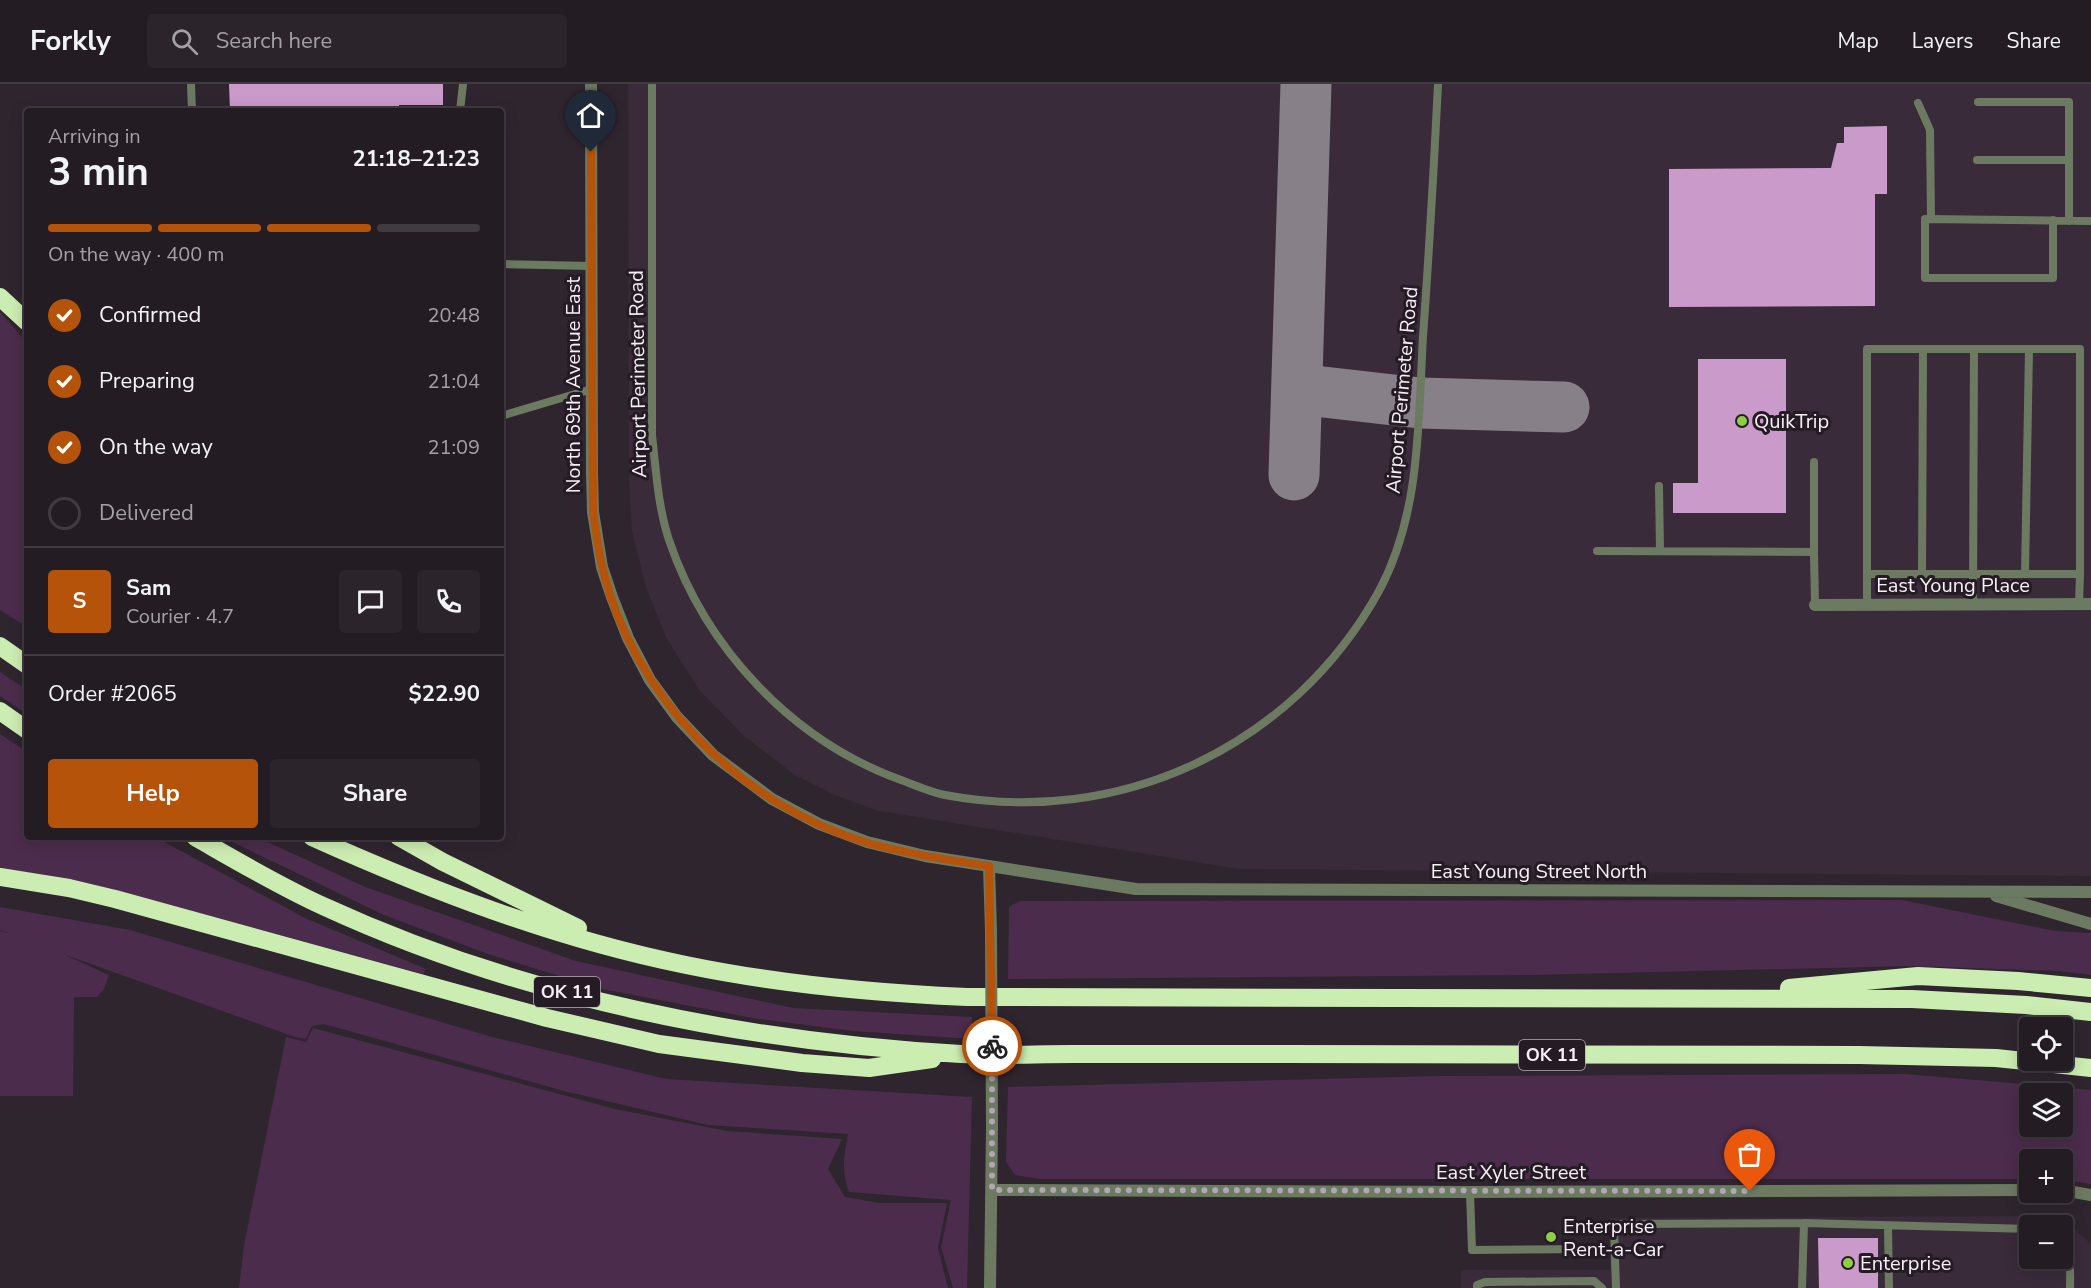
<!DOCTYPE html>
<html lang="en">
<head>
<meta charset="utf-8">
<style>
  :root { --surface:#231c23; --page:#2b252b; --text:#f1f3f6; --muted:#a3a1a6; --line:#403a41; --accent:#b45309 }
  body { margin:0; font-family:"Nunito Sans",sans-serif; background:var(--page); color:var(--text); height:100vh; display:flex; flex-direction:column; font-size:22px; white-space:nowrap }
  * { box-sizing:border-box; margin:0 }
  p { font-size:20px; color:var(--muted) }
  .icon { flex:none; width:33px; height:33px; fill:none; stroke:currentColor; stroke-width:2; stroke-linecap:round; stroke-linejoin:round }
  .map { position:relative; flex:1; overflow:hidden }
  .drawer { position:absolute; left:24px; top:24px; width:480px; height:732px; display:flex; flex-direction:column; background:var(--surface); border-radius:6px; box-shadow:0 3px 15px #0003,0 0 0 2px var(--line) }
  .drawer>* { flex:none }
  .fabs { position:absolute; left:2019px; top:933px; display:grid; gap:12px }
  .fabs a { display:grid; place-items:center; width:54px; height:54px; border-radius:6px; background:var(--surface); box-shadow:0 3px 15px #0003,0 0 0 2px var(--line); font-size:30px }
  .pin { position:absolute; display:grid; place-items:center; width:51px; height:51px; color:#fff; margin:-62px -26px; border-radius:50% 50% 50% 0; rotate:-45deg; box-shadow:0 0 6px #0007 }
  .pin .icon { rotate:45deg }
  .courier { position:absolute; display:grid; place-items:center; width:60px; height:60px; margin:-30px; border:4px solid #b45309; border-radius:50%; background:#fff; color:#222; box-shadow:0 2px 8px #0007 }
  .overview em { font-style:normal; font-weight:700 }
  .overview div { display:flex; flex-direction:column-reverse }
  .overview { display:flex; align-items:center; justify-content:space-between; height:102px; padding:0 24px }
  h1 { font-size:39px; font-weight:700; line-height:45px }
  .bar { display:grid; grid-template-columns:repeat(4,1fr); gap:9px 6px; align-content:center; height:72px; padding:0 24px }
  .bar i { height:8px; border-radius:4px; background:var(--line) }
  .bar .active { background:var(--accent) }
  .bar p { grid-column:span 4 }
  .line { display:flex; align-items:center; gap:15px; padding:0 24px; border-top:2px solid var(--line) }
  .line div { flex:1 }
  .round { display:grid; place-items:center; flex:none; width:63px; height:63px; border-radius:6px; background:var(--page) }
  ol { padding:0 24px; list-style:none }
  li { display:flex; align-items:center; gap:18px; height:66px }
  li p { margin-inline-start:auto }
  li .icon { padding:6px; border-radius:50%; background:var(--accent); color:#fff; stroke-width:4 }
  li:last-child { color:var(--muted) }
  li i { width:33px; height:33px; border:3px solid var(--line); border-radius:50% }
  .cta { display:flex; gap:12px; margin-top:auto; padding:12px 24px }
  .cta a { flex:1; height:69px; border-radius:6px; background:var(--accent); color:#fff; font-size:24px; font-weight:700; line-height:69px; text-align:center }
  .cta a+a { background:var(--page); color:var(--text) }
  header { display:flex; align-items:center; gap:36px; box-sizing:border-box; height:84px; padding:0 30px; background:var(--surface); border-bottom:2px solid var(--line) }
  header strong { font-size:28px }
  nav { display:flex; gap:33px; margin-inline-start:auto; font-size:21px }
  .search { width:420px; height:54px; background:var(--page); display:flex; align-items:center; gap:15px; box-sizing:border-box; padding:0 21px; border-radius:6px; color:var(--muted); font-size:22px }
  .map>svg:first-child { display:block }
  .built { fill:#3a2b3a; fill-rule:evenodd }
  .green { fill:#4c2c4c; fill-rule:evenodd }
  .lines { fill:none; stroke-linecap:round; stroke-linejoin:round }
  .taxiway { stroke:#888088; stroke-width:51 }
  .building { fill:#ca9aca }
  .service { stroke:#6d7a62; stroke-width:8 }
  .minor { stroke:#6d7a62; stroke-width:12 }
  .tertiary { stroke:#6d7a62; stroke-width:12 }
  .motorway { stroke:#ccedb1; stroke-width:18 }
  .minor-bridge { stroke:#6d7a62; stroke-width:12 }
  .done { stroke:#b0a8b0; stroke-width:6; stroke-dasharray:0 10.8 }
  .route { stroke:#b45309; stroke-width:8 }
  .poi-dot { fill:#8dce44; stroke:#251b25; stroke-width:2 }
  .labels { text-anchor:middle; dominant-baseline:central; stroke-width:6; stroke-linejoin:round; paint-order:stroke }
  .shield { fill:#251b25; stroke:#b7afb7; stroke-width:1.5 }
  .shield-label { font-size:18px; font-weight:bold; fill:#f6eff6 }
  .street-label { font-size:20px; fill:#f6eff6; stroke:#251b25 }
  .poi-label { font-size:20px; fill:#f6eff6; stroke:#251b25; text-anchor:start }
</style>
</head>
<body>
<header>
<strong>Forkly</strong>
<div class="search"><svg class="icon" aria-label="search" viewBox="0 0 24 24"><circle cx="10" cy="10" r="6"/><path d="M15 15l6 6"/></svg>Search here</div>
<nav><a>Map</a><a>Layers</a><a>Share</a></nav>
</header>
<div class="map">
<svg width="2091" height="1204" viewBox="0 0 2091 1204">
  <rect width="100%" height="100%" fill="#2f252f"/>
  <path class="built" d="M 628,0 L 2091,0 L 2091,792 L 1240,785 L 879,727 L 837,712 L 795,691 L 744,652 L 699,606 L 666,553 L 646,503 L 632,447 L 629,395 Z
    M 2060,1132 L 2091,1160 L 2091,1204 L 1461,1204 L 1461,1186 L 1610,1186 L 1610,1134 ZM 2030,1142 L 2062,1142 L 2062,1174 L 2030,1174 Z"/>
  <path class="green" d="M 0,228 L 27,259 L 27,543 L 0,526 Z
    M 0,588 L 27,606 L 27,630 L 0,612 Z
    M 0,650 L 27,668 L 27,753 L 155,753 L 305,834 L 426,885 L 423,890 L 159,818 L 47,791 L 0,785 Z
    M 222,753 L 257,753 L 365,803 L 576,877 L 793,924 L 972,933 L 972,955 L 853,947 L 753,934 L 602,905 L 488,870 L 384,831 Z
    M 1902,816 L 2055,847 L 2091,849 L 2091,891 L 2058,887 L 1910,882 L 1533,891 L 1008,895 L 1009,823 L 1020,817 Z
    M 0,823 L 130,846 L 492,953 L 666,995 L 972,1013 L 967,1204 L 953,1204 L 941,1163 L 951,1116 L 849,1108 C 841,1085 844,1074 848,1050 L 708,1041 L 564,1007 L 324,940 L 312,942 L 306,955 L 295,953 L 63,870 L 109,891 L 104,905 L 97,913 L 74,913 L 73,1012 L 0,1012 L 0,847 L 11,850 L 0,846 Z
    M 313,944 L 615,1025 L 727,1047 L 842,1055 L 828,1085 L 845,1113 L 879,1119 L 947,1119 L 938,1164 L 948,1204 L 239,1204 L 244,1161 L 286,953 L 306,958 Z
    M 1905,990 L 2091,1006 L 2091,1100 L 2063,1096 L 2062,1076 L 2030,1076 L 2029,1095 L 1040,1095 L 1015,1091 L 1006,1078 L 1008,1003 L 1440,992 ZM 2030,1010 L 2062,1010 L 2062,1042 L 2030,1042 Z"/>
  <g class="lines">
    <path class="taxiway" d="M 1297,305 L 1420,319 L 1564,323
      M 1294,391 L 1306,0"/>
  </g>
  <path class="building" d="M 229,0 L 443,0 L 443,21 L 399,21 L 399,27 L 230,27 Z
    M 1887,42 L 1887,110 L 1875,110 L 1875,222 L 1669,223 L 1669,85 L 1831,84 L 1837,59 L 1844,59 L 1844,43 Z
    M 1698,275 L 1786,275 L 1786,429 L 1673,429 L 1673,399 L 1698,399 Z
    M 1818,1154 L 1878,1154 L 1878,1204 L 1819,1204 Z"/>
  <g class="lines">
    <path class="service" d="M 191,0 L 192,27
      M 652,0 L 652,351 C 656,386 658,423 669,456 C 706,565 793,657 901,696 C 915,701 930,708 945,711 C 1119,744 1293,663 1379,507 C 1421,429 1418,338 1423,253 C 1429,168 1434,84 1438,0
      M 1978,18 L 2069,18 L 2069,137
      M 1918,19 L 1930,46 L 1931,135
      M 460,27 L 463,0
      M 1977,76 L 2069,76
      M 2053,136 L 2053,194 L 1925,194 L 1925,135 L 2091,137
      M 501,180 L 592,182
      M 501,332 L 592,305
      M 1659,402 L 1660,467
      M 1597,467 L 1814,468 L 1814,378
      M 1814,468 L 1815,521
      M 1922,490 L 1923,265
      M 2025,490 L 2029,265
      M 1973,520 L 1974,265
      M 2079,520 L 2080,490
      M 1867,521 L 1867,265 L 2080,265 L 2080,490 L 1867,490
      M 1470,1108 L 1472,1166 L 1597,1165
      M 1804,1139 L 2030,1145
      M 1888,1142 L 1889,1204
      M 2062,1160 C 2072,1173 2070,1188 2070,1204
      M 1477,1204 L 1477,1201 L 1485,1198 L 1594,1197 L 1602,1204
      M 1616,1204 L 1614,1144 L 1618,1140 L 1804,1139 L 1802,1204"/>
    <path class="minor" d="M 1815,521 L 2091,520
      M 989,782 L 991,847
      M 992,1106 L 1470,1108 L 2030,1106
      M 2062,1106 L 2091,1111
      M 990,1204 L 992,1044"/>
    <path class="tertiary" d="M 591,0 L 592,388 L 593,428 L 602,483 L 612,513 L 628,554 L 650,596 L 677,633 L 713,671 L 772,715 L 819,740 L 867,758 L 925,772 L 1136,805 L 2091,808
      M 1996,812 L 2091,840"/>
    <path class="motorway" d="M 0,213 L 27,238
      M 0,562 L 27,581
      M 0,627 L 27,646
      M 195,753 C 237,777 279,802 323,822 C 520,913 746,958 961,970 C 998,972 1035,970 1072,970 C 1143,970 1215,970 1286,970 C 1477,971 1668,971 1859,971 L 1996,974 L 2091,984
      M 312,753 C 432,807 557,855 686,881 C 778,900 873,909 967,913 L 1912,915 L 2026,921 L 2091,928
      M 399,753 L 443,778 L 578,844
      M 0,793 L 69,804 L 115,815 L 547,934 L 659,960 L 802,979 L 869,984 L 932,975
      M 1789,904 L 1918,892 L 2018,897 L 2091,904"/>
    <path class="minor-bridge" d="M 991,847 L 992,1044"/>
  </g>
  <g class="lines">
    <path class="done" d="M 992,962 L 992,1106 L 1750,1107"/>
    <path class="route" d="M 591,68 L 593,428 C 596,446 598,465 602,482 C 633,613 740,721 868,759 C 908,770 948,776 989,782 L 992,962"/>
  </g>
  <g class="poi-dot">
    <circle cx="1742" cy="337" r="6"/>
    <circle cx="1551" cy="1153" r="6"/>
    <circle cx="1848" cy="1179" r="6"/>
  </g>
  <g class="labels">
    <g class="shield">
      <rect x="534" y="893" width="66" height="30" rx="4.5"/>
      <rect x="1519" y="956" width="66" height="30" rx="4.5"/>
    </g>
    <g class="shield-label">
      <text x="567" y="908">OK 11</text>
      <text x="1552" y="971">OK 11</text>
    </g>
    <g class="street-label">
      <text transform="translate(638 290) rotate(-91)">Airport Perimeter Road</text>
      <text transform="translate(573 301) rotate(-90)">North 69th Avenue East</text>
      <text transform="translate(1402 306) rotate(-85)">Airport Perimeter Road</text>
      <text x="1953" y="501">East Young Place</text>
      <text x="1539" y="787">East Young Street North</text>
      <text x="1511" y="1088">East Xyler Street</text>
    </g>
    <g class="poi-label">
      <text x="1754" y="337">QuikTrip</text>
      <text x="1563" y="1142">Enterprise<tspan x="1563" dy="23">Rent-a-Car</tspan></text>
      <text x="1860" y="1179">Enterprise</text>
    </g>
  </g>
</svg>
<div class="fabs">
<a><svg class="icon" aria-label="locate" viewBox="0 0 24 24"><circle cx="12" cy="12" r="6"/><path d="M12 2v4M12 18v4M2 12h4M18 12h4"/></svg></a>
<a><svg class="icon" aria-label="layers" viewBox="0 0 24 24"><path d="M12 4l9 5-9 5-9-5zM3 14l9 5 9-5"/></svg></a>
<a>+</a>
<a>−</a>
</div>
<div class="pin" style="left:1750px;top:1107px;background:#ea580c"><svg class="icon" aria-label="bag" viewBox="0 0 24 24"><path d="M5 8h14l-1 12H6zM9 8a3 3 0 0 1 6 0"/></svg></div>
<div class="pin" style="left:591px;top:68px;background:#1f2937"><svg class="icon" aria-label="home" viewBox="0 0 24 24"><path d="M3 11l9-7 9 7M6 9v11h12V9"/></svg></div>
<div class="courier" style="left:992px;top:962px"><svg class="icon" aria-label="bike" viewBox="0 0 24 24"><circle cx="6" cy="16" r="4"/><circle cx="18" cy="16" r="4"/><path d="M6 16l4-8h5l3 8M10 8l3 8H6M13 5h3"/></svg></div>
<section class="drawer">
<div class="overview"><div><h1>3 min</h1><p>Arriving in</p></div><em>21:18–21:23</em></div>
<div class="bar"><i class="active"></i><i class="active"></i><i class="active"></i><i></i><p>On the way · 400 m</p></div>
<ol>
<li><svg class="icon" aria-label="check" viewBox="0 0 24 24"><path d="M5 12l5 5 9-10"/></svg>Confirmed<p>20:48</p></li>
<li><svg class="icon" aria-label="check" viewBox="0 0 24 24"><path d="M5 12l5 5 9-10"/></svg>Preparing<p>21:04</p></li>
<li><svg class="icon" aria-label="check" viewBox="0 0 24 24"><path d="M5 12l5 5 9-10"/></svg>On the way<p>21:09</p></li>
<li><i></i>Delivered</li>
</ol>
<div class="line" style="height:108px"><b class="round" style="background:var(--accent);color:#fff">S</b><div><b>Sam</b><p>Courier · 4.7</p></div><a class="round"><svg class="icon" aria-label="chat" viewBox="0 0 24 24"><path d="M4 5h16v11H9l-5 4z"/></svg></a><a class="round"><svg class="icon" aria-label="phone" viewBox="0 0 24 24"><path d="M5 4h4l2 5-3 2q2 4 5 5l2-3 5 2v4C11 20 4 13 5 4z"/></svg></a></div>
<div class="line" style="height:78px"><div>Order #2065</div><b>$22.90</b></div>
<div class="cta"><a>Help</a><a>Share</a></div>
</section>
</div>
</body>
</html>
